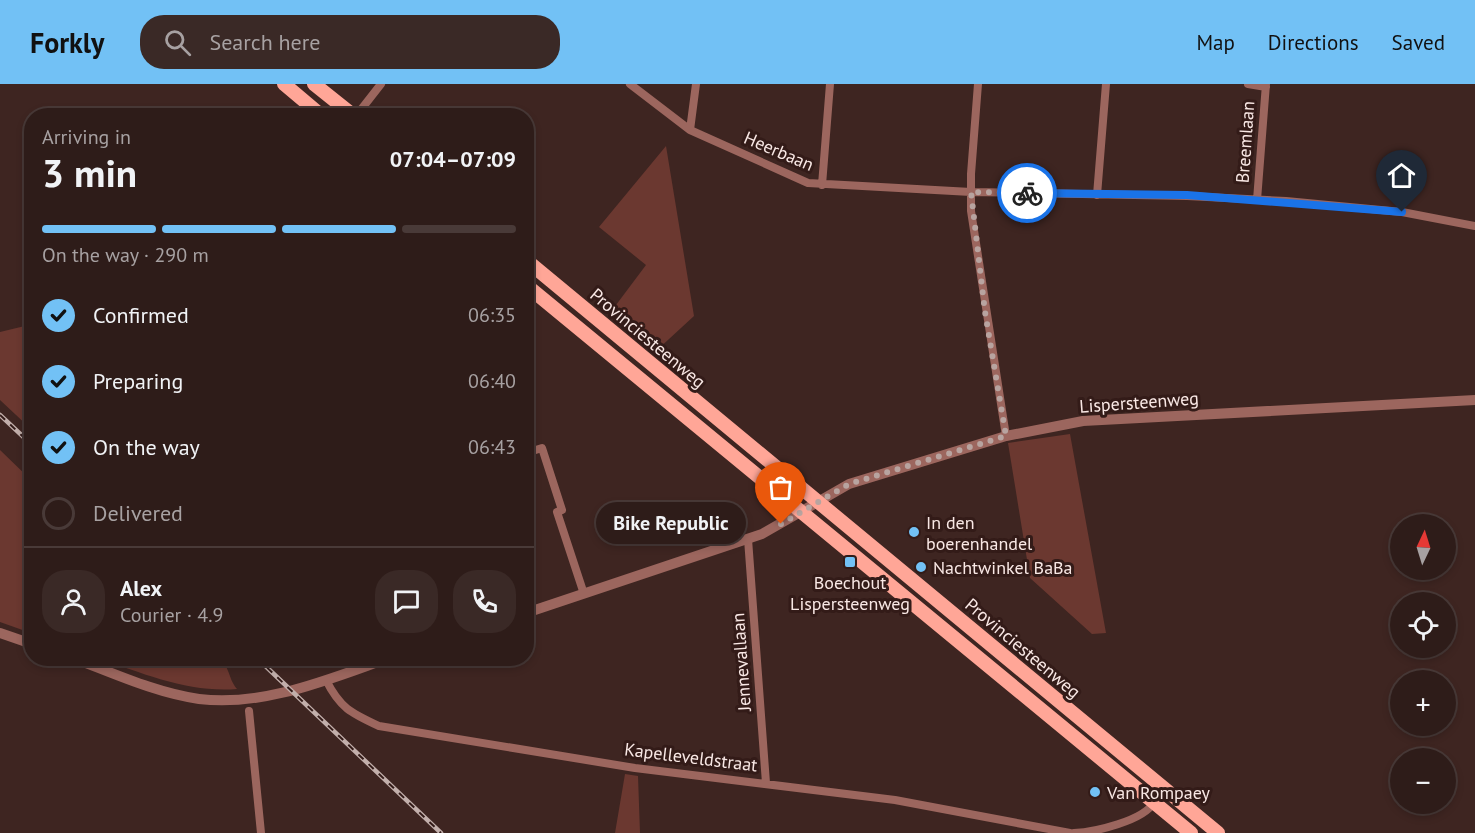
<!DOCTYPE html>
<html lang="en">
<head>
<meta charset="utf-8">
<style>
  :root { --surface:#2e1c19; --page:#3a2926; --text:#f1f3f6; --muted:#a7a1a2; --line:#493a38; --accent:#72c1f5 }
  body { margin:0; font-family:"PT Sans",sans-serif; background:var(--page); color:var(--text); height:100vh; display:flex; flex-direction:column; font-size:22px; white-space:nowrap }
  * { box-sizing:border-box; margin:0 }
  p { font-size:20px; color:var(--muted) }
  .icon { flex:none; width:33px; height:33px; fill:none; stroke:currentColor; stroke-width:2; stroke-linecap:round; stroke-linejoin:round }
  .map { position:relative; flex:1; overflow:hidden }
  .sheet { position:absolute; left:24px; top:24px; width:510px; height:558px; display:flex; flex-direction:column; background:var(--surface); border-radius:24px; box-shadow:0 3px 9px #0003,0 0 0 2px var(--line) }
  .sheet>* { flex:none }
  .needle { width:39px; rotate:4deg }
  .controls { position:absolute; left:1390px; top:430px; display:grid; gap:12px }
  .controls a { display:grid; place-items:center; width:66px; height:66px; border-radius:50%; background:var(--surface); box-shadow:0 3px 9px #0003,0 0 0 2px var(--line); font-size:30px }
  .pin { position:absolute; display:grid; place-items:center; width:51px; height:51px; color:#fff; margin:-62px -26px; border-radius:50% 50% 50% 0; rotate:-45deg; box-shadow:0 0 6px #0007 }
  .pin .icon { rotate:45deg }
  .courier { position:absolute; display:grid; place-items:center; width:60px; height:60px; margin:-30px; border:4px solid #1a73e8; border-radius:50%; background:#fff; color:#222; box-shadow:0 2px 8px #0007 }
  .bubble { position:absolute; height:42px; border-radius:21px; background:var(--surface); box-shadow:0 3px 9px #0003,0 0 0 2px var(--line); font-size:20px; font-weight:800; line-height:42px; text-align:center }
  .headline em { font-style:normal; font-weight:800 }
  .headline div { display:flex; flex-direction:column-reverse }
  .headline { display:flex; align-items:center; justify-content:space-between; height:102px; padding:0 18px }
  h1 { font-size:39px; font-weight:800; line-height:45px }
  .bar { display:grid; grid-template-columns:repeat(4,1fr); gap:9px 6px; align-content:center; height:72px; padding:0 18px }
  .bar i { height:8px; border-radius:4px; background:var(--line) }
  .bar .selected { background:var(--accent) }
  .bar p { grid-column:span 4 }
  .line { display:flex; align-items:center; gap:15px; padding:0 18px; border-top:2px solid var(--line) }
  .line div { flex:1 }
  .round { display:grid; place-items:center; flex:none; width:63px; height:63px; border-radius:24px; background:var(--page) }
  ol { padding:0 18px; list-style:none }
  li { display:flex; align-items:center; gap:18px; height:66px }
  li p { margin-inline-start:auto }
  li .icon { padding:6px; border-radius:50%; background:var(--accent); color:#111; stroke-width:4 }
  li:last-child { color:var(--muted) }
  li i { width:33px; height:33px; border:3px solid var(--line); border-radius:50% }
  header { display:flex; align-items:center; gap:36px; box-sizing:border-box; height:84px; padding:0 30px; background:var(--accent); color:#111 }
  header strong { font-size:28px }
  nav { display:flex; gap:33px; margin-inline-start:auto; font-size:21px }
  .search { width:420px; height:54px; background:var(--page); display:flex; align-items:center; gap:15px; box-sizing:border-box; padding:0 21px; border-radius:24px; color:var(--muted); font-size:22px }
  .map>svg:first-child { display:block }
  .green { fill:#6b3830 }
  .lines { fill:none; stroke-linecap:round; stroke-linejoin:round }
  .minor { stroke:#9c665e; stroke-width:8 }
  .tertiary { stroke:#9c665e; stroke-width:10 }
  .primary { stroke:#ffa697; stroke-width:14 }
  .rail-casing { stroke:#c2afab; stroke-width:4.5 }
  .rail { stroke:#331b18; stroke-width:2; stroke-dasharray:7; stroke-linecap:butt }
  .done { stroke:#b8a4a0; stroke-width:6; stroke-dasharray:0 10.8 }
  .route { stroke:#1a73e8; stroke-width:8 }
  .poi-dot { fill:#72c1f5; stroke:#331b18; stroke-width:2 }
  .labels { text-anchor:middle; dominant-baseline:central; stroke-width:6; stroke-linejoin:round; paint-order:stroke }
  .street-label { font-size:18px; fill:#f9e8e5; stroke:#331b18 }
  .poi-label { font-size:18px; fill:#f9e8e5; stroke:#331b18; text-anchor:start }
</style>
</head>
<body>
<header>
<strong>Forkly</strong>
<div class="search"><svg class="icon" aria-label="search" viewBox="0 0 24 24"><circle cx="10" cy="10" r="6"/><path d="M15 15l6 6"/></svg>Search here</div>
<nav><a>Map</a><a>Directions</a><a>Saved</a></nav>
</header>
<div class="map">
<svg width="1475" height="749" viewBox="0 0 1475 749">
  <rect width="100%" height="100%" fill="#3e2521"/>
  <path class="green" d="M 666,62 L 694,232 L 656,267 L 610,229 L 646,181 L 599,143 Z
    M 29,241 L 32,243 L 31,345 L 0,316 L 0,248 Z
    M 1070,350 L 1106,549 L 1092,550 L 1030,494 L 1008,359 Z
    M 0,366 L 31,396 L 31,549 L 0,538 Z
    M 101,575 L 220,575 C 231,586 228,594 237,605 C 190,609 144,590 101,575 Z
    M 625,690 L 638,692 L 640,749 L 615,749 Z"/>
  <g class="lines">
    <path class="minor" d="M 630,0 L 690,46 L 808,99 L 971,108 L 1187,112 L 1286,117 L 1402,128 L 1475,142
      M 978,0 L 971,90 L 971,127 L 1006,352
      M 1248,0 L 1266,3
      M 356,32 L 381,0
      M 690,46 L 696,0
      M 822,101 L 830,0
      M 1097,111 L 1106,0
      M 1257,116 L 1266,0
      M 526,369 L 542,364 L 562,426 L 557,428 L 584,510
      M 748,455 L 766,699
      M 326,596 C 340,624 351,629 379,642 L 635,684 L 895,716 L 1070,749
      M 249,627 L 261,749
      M 1074,749 C 1094,748 1144,737 1154,718"/>
    <path class="tertiary" d="M 526,529 L 762,450 L 849,400 L 1006,352 L 1083,337 L 1475,316
      M 0,549 L 32,560
      M 73,574 C 113,589 156,609 199,615 C 264,623 329,595 389,574"/>
    <path class="primary" d="M 284,0 L 322,32
      M 314,0 L 354,32
      M 526,176 L 1218,749
      M 526,201 L 1191,749"/>
    <g class="rail-casing">
      <path id="rail" d="M 0,331 L 32,361
        M 257,574 L 441,749"/>
    </g>
    <use href="#rail" class="rail"/>
  </g>
  <g class="lines">
    <path class="done" d="M 781,440 L 849,400 L 1006,352 L 985,228 L 971,108 L 1027,109"/>
    <path class="route" d="M 1027,109 L 1187,111 L 1402,128"/>
  </g>
  <g class="poi-dot">
    <circle cx="914" cy="448" r="6"/>
    <rect x="844" y="472" width="12" height="12" rx="3"/>
    <circle cx="921" cy="483" r="6"/>
    <circle cx="1095" cy="708" r="6"/>
  </g>
  <g class="labels">
    <g class="street-label">
      <text transform="translate(1245 58) rotate(-86)">Breemlaan</text>
      <text transform="translate(779 67) rotate(23)">Heerbaan</text>
      <text transform="translate(648 254) rotate(40)">Provinciesteenweg</text>
      <text transform="translate(1139 318) rotate(-4)">Lispersteenweg</text>
      <text transform="translate(1023 564) rotate(40)">Provinciesteenweg</text>
      <text transform="translate(741 578) rotate(-94)">Jennevallaan</text>
      <text transform="translate(691 673) rotate(7)">Kapelleveldstraat</text>
    </g>
    <g class="poi-label">
      <text x="926" y="438">In den<tspan x="926" dy="21">boerenhandel</tspan></text>
      <text x="933" y="483">Nachtwinkel BaBa</text>
      <text x="850" y="498" text-anchor="middle">Boechout<tspan x="850" dy="21">Lispersteenweg</tspan></text>
      <text x="1107" y="708">Van Rompaey</text>
    </g>
  </g>
</svg>
<div class="controls">
<a><svg class="needle" viewBox="-14 -14 28 28"><path d="M0-13l5 13h-10z" fill="#e53935"/><path d="M0 13l5-13h-10z" fill="#a7a1a2"/></svg></a>
<a><svg class="icon" aria-label="locate" viewBox="0 0 24 24"><circle cx="12" cy="12" r="6"/><path d="M12 2v4M12 18v4M2 12h4M18 12h4"/></svg></a>
<a>+</a>
<a>−</a>
</div>
<div class="pin" style="left:781px;top:440px;background:#ea580c"><svg class="icon" aria-label="bag" viewBox="0 0 24 24"><path d="M5 8h14l-1 12H6zM9 8a3 3 0 0 1 6 0"/></svg></div>
<div class="pin" style="left:1402px;top:128px;background:#1f2937"><svg class="icon" aria-label="home" viewBox="0 0 24 24"><path d="M3 11l9-7 9 7M6 9v11h12V9"/></svg></div>
<div class="courier" style="left:1027px;top:109px"><svg class="icon" aria-label="bike" viewBox="0 0 24 24"><circle cx="6" cy="16" r="4"/><circle cx="18" cy="16" r="4"/><path d="M6 16l4-8h5l3 8M10 8l3 8H6M13 5h3"/></svg></div>
<div class="bubble" style="left:596px;top:418px;width:150px">Bike Republic</div>
<section class="sheet">
<div class="headline"><div><h1>3 min</h1><p>Arriving in</p></div><em>07:04–07:09</em></div>
<div class="bar"><i class="selected"></i><i class="selected"></i><i class="selected"></i><i></i><p>On the way · 290 m</p></div>
<ol>
<li><svg class="icon" aria-label="check" viewBox="0 0 24 24"><path d="M5 12l5 5 9-10"/></svg>Confirmed<p>06:35</p></li>
<li><svg class="icon" aria-label="check" viewBox="0 0 24 24"><path d="M5 12l5 5 9-10"/></svg>Preparing<p>06:40</p></li>
<li><svg class="icon" aria-label="check" viewBox="0 0 24 24"><path d="M5 12l5 5 9-10"/></svg>On the way<p>06:43</p></li>
<li><i></i>Delivered</li>
</ol>
<div class="line" style="height:108px"><a class="round"><svg class="icon" aria-label="person" viewBox="0 0 24 24"><circle cx="12" cy="8" r="4"/><path d="M4 21q1-7 8-7t8 7"/></svg></a><div><b>Alex</b><p>Courier · 4.9</p></div><a class="round"><svg class="icon" aria-label="chat" viewBox="0 0 24 24"><path d="M4 5h16v11H9l-5 4z"/></svg></a><a class="round"><svg class="icon" aria-label="phone" viewBox="0 0 24 24"><path d="M5 4h4l2 5-3 2q2 4 5 5l2-3 5 2v4C11 20 4 13 5 4z"/></svg></a></div>
</section>
</div>
</body>
</html>
